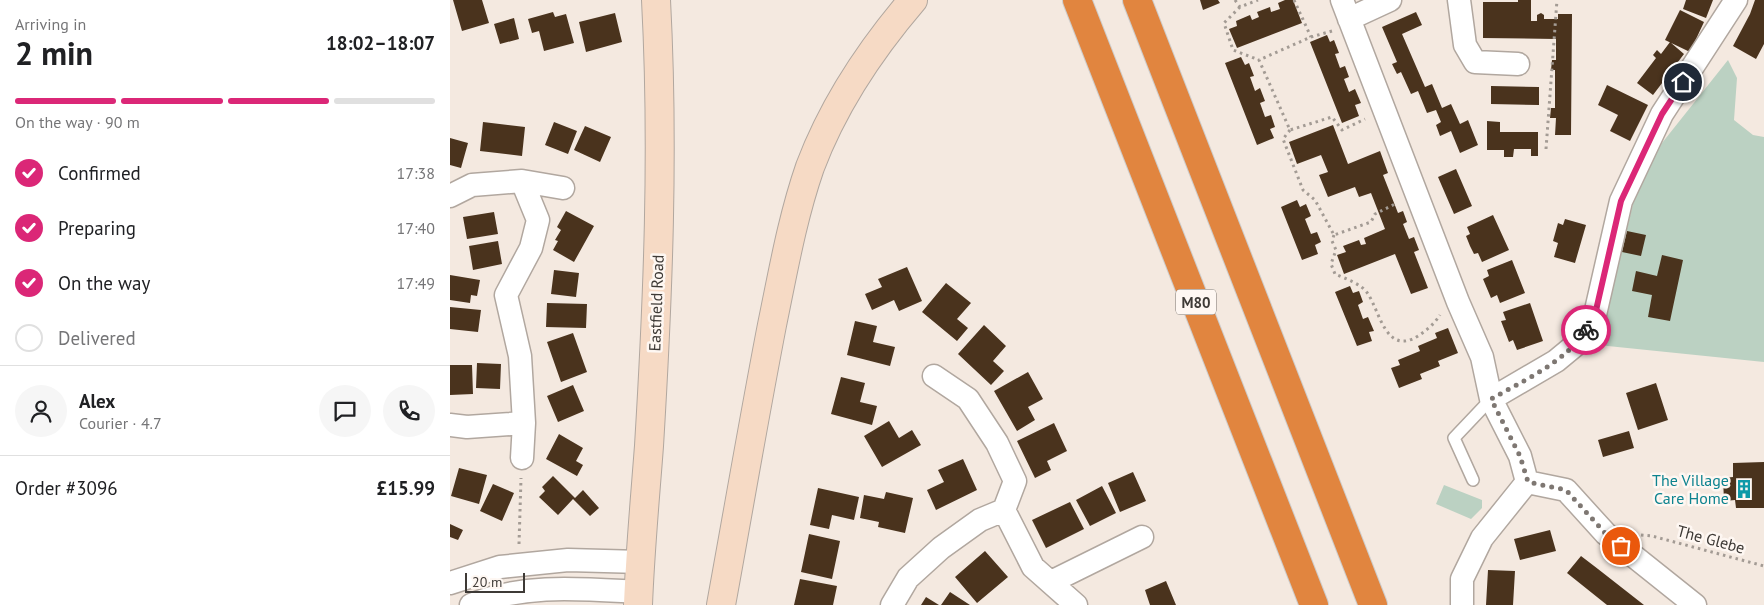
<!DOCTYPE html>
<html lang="en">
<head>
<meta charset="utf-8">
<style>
  :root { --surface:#fff; --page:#f6f6f6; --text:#202124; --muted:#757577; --line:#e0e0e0; --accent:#db2777 }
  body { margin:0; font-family:"PT Sans",sans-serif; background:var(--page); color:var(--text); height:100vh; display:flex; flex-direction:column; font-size:19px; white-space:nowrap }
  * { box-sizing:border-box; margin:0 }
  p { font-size:16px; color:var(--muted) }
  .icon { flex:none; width:28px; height:28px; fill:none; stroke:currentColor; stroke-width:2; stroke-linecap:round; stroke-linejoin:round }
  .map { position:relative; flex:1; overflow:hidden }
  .sheet { display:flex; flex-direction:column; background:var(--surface); width:450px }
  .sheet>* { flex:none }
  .scale { position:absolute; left:15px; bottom:12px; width:60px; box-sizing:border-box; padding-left:5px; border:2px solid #3e3a36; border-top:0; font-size:14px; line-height:18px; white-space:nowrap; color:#3e3a36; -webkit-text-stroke:4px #fef7f2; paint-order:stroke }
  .pin { position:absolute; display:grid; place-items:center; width:42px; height:42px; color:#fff; margin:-21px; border:2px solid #fff; border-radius:50%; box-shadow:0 1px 5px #0007 }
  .courier { position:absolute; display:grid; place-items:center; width:50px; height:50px; margin:-25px; border:4px solid #db2777; border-radius:50%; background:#fff; color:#222; box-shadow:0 1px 6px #0007 }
  .headline em { font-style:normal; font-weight:600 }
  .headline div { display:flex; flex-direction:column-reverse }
  .headline { display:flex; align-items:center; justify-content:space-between; height:85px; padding:0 15px }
  h1 { font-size:32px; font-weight:600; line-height:38px }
  .bar { display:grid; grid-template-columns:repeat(4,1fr); gap:8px 5px; align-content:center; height:60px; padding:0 15px }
  .bar i { height:6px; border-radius:4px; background:var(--line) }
  .bar .active { background:var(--accent) }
  .bar p { grid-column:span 4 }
  .line { display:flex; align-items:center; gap:12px; padding:0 15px; border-top:1px solid var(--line) }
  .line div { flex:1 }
  .round { display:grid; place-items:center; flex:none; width:52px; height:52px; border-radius:26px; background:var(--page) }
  ol { padding:0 15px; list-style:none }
  li { display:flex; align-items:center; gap:15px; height:55px }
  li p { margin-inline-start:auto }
  li .icon { padding:5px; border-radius:50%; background:var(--accent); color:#fff; stroke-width:4 }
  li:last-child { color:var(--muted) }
  li i { width:28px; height:28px; border:2px solid var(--line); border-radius:50% }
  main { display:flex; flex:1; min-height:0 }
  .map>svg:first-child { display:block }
  .green { fill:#bbd1c2 }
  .building { fill:#4a331d }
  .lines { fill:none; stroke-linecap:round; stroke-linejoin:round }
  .lane-casing { stroke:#b1a79f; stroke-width:14 }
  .street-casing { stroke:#b1a79f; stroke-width:25 }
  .secondary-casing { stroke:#b1a79f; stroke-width:30 }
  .highway-casing { stroke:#cdcccb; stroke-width:30 }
  .path { stroke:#a39b94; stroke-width:3; stroke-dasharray:2.5 4; stroke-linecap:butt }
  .lane { stroke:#fff; stroke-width:11 }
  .street { stroke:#fff; stroke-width:22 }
  .secondary { stroke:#f6dac5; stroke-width:28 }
  .highway { stroke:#e1853f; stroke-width:28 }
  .done { stroke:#7e7772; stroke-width:5; stroke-dasharray:0 9 }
  .route { stroke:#db2777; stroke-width:6 }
  .labels { text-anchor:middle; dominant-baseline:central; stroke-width:5; stroke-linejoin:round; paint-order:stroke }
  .shield { fill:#fef7f2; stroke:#78736e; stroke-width:1 }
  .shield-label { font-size:15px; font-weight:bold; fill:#3e3a36 }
  .street-label { font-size:16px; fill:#3e3a36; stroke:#fef7f2 }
  .culture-label { font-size:16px; fill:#0d838f; stroke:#fef7f2; text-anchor:end }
</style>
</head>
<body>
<main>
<section class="sheet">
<div class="headline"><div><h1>2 min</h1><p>Arriving in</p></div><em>18:02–18:07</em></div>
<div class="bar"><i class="active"></i><i class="active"></i><i class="active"></i><i></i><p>On the way · 90 m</p></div>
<ol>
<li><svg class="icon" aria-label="check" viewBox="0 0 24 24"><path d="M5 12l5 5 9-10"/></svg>Confirmed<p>17:38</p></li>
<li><svg class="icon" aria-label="check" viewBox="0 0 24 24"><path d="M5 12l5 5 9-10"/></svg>Preparing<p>17:40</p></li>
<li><svg class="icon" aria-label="check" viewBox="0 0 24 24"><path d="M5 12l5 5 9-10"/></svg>On the way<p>17:49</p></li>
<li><i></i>Delivered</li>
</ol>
<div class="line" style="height:90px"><a class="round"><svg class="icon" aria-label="person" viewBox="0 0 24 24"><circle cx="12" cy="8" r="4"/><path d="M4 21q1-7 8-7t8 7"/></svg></a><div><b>Alex</b><p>Courier · 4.7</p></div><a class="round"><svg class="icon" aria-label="chat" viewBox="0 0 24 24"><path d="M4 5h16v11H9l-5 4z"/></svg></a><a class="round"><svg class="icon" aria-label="phone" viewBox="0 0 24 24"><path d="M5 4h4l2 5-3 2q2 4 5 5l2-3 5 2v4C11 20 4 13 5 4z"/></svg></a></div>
<div class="line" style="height:65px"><div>Order #3096</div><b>£15.99</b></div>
</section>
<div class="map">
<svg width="1314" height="605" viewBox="0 0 1314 605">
  <rect width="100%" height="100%" fill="#f4e9e0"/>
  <path class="green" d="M 1278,60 L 1287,78 L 1284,120 L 1303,135 L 1314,137 L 1314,362 L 1148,345 L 1187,188 L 1212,143 Z
    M 994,485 L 1032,500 L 1032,508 L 1021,519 L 986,504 Z"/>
  <path class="building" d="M 3,0 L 32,0 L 39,23 L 12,31 Z
    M 750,0 L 768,0 L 770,3 L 753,10 Z
    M 835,0 L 843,0 L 852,23 L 787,48 L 779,29 L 787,26 L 786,21 L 800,15 L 802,20 L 809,17 L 807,12 L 820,7 L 821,12 L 830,9 L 828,3 Z
    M 1068,0 L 1081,0 L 1081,21 L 1087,21 L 1087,15 L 1091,13 L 1094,15 L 1094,19 L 1108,19 L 1108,14 L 1122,14 L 1121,135 L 1105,135 L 1106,118 L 1100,118 L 1101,108 L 1105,108 L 1105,70 L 1101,70 L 1102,60 L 1106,60 L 1106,39 L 1033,38 L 1033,2 L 1068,2 Z
    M 1236,0 L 1263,0 L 1256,18 L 1233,9 Z
    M 1305,0 L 1314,0 L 1314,44 L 1306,59 L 1283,46 L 1300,14 Z
    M 1230,10 L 1254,22 L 1240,52 L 1215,40 Z
    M 103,12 L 105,17 L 116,14 L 124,43 L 94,51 L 89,31 L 82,33 L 78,19 Z
    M 966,12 L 972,25 L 952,34 L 975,87 L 982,84 L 992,108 L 1001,104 L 1010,124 L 1018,120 L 1028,145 L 1010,153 L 1001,131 L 990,136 L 986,125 L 991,122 L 986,110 L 977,113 L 968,91 L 961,94 L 951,72 L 947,74 L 942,64 L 947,62 L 932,27 Z
    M 165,13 L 172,42 L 136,52 L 129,22 Z
    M 64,18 L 69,39 L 50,44 L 44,24 Z
    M 877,35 L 880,42 L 884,40 L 889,53 L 885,54 L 890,68 L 895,66 L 899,77 L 894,79 L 899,92 L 905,89 L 911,103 L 905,105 L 909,116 L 892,123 L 860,42 Z
    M 1220,42 L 1234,54 L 1203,95 L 1187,83 L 1206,58 L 1203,55 L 1207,50 L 1211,54 Z
    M 791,57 L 795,65 L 799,63 L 804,76 L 800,77 L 805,91 L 810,88 L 815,101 L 810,103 L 815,117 L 821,115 L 825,127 L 820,129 L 824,138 L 807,145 L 775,63 Z
    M 1157,85 L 1198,105 L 1180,141 L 1160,131 L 1168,115 L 1148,105 Z
    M 1041,86 L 1089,87 L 1089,105 L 1041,104 Z
    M 1037,121 L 1050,122 L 1050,132 L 1088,132 L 1088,156 L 1081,156 L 1081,149 L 1064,149 L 1063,157 L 1054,157 L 1054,150 L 1037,150 Z
    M 33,122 L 75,127 L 72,156 L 30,151 Z
    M 104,122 L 127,131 L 118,154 L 95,145 Z
    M 883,125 L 898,164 L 930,151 L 938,173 L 933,175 L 948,213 L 953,211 L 957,222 L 953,224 L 959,239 L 964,237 L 969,250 L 964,252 L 978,288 L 961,294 L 945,254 L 894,274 L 887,255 L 896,252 L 893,246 L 909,240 L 911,245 L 916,244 L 914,238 L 935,229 L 921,193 L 909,197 L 905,187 L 878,197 L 869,175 L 878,172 L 871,155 L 847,164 L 839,142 Z
    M 135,126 L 161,137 L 150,162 L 124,150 Z
    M 0,138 L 18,143 L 11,168 L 0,165 Z
    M 1006,169 L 1022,206 L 1004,214 L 988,177 Z
    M 847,200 L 850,207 L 856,204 L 861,216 L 855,219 L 861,234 L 867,232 L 871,242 L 865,245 L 868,254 L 852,260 L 831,207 Z
    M 116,211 L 144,226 L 124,262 L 103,250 L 108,241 L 105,240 L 111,230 L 107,227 Z
    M 44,212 L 48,234 L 17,239 L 13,217 Z
    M 1043,215 L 1059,250 L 1032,262 L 1028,253 L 1024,254 L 1020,246 L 1016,236 L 1020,234 L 1017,227 Z
    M 1115,219 L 1136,225 L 1125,263 L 1104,257 L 1108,243 L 1103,241 L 1108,223 L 1113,225 Z
    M 1177,231 L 1196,235 L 1191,256 L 1172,252 Z
    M 48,241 L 52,264 L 23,270 L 19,246 Z
    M 1212,255 L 1233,260 L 1220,321 L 1198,317 L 1202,295 L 1182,291 L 1186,271 L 1207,276 Z
    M 1062,260 L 1075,293 L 1050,303 L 1047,295 L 1041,298 L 1033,279 L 1039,276 L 1037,270 Z
    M 457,267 L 472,301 L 449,311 L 444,300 L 422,310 L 415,294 L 432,287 L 428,279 Z
    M 104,270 L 129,273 L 126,297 L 101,294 Z
    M 0,275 L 30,280 L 27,296 L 21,295 L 20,303 L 0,300 Z
    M 496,283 L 521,303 L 507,319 L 518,328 L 507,341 L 472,312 Z
    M 900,286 L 903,293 L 909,291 L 913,302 L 908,305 L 913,319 L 918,317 L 924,331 L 919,332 L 922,341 L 907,346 L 885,292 Z
    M 97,303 L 137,304 L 136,328 L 96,327 Z
    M 1080,303 L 1093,341 L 1067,350 L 1063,340 L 1059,342 L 1051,321 L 1056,320 L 1053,312 Z
    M 0,307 L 31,310 L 28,332 L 0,329 Z
    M 405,321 L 427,326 L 423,342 L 445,347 L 440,366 L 397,355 Z
    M 534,325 L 556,346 L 543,361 L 554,371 L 541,385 L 508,354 Z
    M 998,328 L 1008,353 L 988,361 L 990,366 L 970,374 L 972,379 L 949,388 L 941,368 L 950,365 L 948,360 L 970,351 L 968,346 L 987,338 L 985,333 Z
    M 123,333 L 137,372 L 111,382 L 97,342 Z
    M 27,363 L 51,364 L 50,389 L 26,388 Z
    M 0,365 L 22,365 L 23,394 L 0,395 Z
    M 578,372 L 593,399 L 578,407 L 585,420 L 567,431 L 544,391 Z
    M 391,377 L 415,383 L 410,402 L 427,406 L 422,425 L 381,414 Z
    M 1206,383 L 1218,420 L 1188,430 L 1176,393 Z
    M 123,385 L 134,411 L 108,422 L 97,396 Z
    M 439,421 L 449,438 L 462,430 L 471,445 L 432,467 L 414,436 Z
    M 604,423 L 617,451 L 597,461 L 601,470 L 585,478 L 567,441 Z
    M 1179,431 L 1184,448 L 1153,457 L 1148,440 Z
    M 109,434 L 133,448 L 126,461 L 133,465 L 127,476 L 96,459 Z
    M 513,459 L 527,490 L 486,510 L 477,490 L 494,482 L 488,470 Z
    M 1314,462 L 1314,508 L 1286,508 L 1285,500 L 1274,501 L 1273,478 L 1283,477 L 1283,463 Z
    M 9,468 L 37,475 L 29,504 L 1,496 Z
    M 683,472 L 696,501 L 670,512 L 658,483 Z
    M 103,476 L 125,498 L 133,490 L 149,508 L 140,516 L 123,499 L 108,515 L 89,497 L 95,491 L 92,487 Z
    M 43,484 L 64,493 L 52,521 L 30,511 Z
    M 652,486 L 666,513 L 640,526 L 626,500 Z
    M 368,488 L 409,497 L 404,520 L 382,515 L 379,529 L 360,525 Z
    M 436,492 L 463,498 L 455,533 L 428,527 L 429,522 L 410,518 L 414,495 L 434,499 Z
    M 620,502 L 634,529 L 596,548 L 582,520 Z
    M 0,524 L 13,530 L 8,540 L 0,537 Z
    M 1100,530 L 1106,551 L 1070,560 L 1064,539 Z
    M 359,534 L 390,541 L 382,579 L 351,572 Z
    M 535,551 L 558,577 L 527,603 L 505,577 Z
    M 1131,556 L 1148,569 L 1194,605 L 1157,605 L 1117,573 Z
    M 1038,570 L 1065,571 L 1063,605 L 1036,605 Z
    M 350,579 L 387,586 L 383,605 L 344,605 Z
    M 716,581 L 726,605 L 700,605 L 695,590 Z
    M 500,592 L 520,605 L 491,605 Z
    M 476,597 L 489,605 L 471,605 Z"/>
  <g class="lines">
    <g class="lane-casing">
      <path id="lane" d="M 1023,480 L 1004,438 L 1041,399"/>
    </g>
    <g class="street-casing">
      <path id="street" d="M 892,0 L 1008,302 L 1032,357 L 1041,399 L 1070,456 L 1077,482 L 1116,490 L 1156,534 L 1245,605
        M 1009,0 L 1015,45 L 1025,62 L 1068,64
        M 899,19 L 940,0
        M 0,196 L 22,185 L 72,181 L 113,188
        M 1041,399 L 1106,361 L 1129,342 L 1144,319 L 1171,201 L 1212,114 L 1286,0
        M 0,425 L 17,427 L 74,423
        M 72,458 L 74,423 L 70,356 L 56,295 L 81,248 L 88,220 L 72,181
        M 554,510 L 583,567 L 626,605
        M 601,582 L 692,537
        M 0,583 L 50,567 L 69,565 L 118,560 L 191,562
        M 21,605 C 75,583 132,589 188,592
        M 442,605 L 458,578 L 491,548 L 530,520 L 554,510 L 565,481 L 547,443 L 518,399 L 484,376
        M 1012,605 L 1012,579 L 1032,538 L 1077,482"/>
    </g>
    <g class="secondary-casing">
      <path id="secondary" d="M 188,605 C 190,552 195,499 199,446 C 208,298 214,149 206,0
        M 271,605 C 288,512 304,418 322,325 C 333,272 342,219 360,167 C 383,106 421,49 463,0"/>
    </g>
    <g class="highway-casing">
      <path id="highway" d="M 627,0 L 864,605
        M 687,0 L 923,605"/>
    </g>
    <path class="path" d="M 785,0 L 790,7 L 808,0
      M 844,0 L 861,37
      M 790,7 L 774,23 L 783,50 L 809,60
      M 882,31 L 861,37 L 809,60 L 840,130 L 882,117 L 892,130 L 915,119
      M 840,130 L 833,139 L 853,190 L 865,200 L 884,235 L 921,222 L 925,214 L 947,203
      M 1096,149 L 1107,0
      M 884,235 L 882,241 L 886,250 L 881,264 L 885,274 C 896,279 912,284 918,294 C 930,312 936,356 968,336 C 976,331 985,323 990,315
      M 1191,535 L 1202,536 L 1314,566
      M 69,544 L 71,478"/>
    <use href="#lane" class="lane"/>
    <use href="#street" class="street"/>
    <use href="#secondary" class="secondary"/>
    <use href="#highway" class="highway"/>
  </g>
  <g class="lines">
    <path class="done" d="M 1136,330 C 1117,361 1073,381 1041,399 L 1070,456 L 1078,482 L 1116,490 L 1156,534 L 1171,546"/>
    <path class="route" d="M 1136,330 L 1144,319 L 1171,201 L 1212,114 L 1233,82"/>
  </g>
  <defs>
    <g id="building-bare" transform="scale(1.5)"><path d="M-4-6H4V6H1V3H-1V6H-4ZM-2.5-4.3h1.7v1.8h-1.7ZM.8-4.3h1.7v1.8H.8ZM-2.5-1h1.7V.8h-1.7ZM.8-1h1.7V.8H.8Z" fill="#0f9aa8" stroke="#fef7f2" stroke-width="2.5" paint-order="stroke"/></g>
  </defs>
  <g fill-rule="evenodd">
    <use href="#building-bare" x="1294" y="489"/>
  </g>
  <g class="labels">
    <rect class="shield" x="726" y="289.5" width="40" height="25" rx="4"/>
    <g class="shield-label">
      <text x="746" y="302">M80</text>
    </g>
    <g class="street-label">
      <text transform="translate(206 303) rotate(-88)">Eastfield Road</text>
      <text transform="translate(1261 539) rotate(15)">The Glebe</text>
    </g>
    <g class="culture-label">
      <text x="1279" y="480">The Village<tspan x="1279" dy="18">Care Home</tspan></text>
    </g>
  </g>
</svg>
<div class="scale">20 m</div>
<div class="pin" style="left:1171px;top:546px;background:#ea580c"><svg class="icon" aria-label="bag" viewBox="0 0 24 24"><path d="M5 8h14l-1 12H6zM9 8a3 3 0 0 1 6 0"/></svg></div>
<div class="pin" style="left:1233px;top:82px;background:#1f2937"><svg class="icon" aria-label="home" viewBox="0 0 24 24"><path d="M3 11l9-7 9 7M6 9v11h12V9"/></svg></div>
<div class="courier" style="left:1136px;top:330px"><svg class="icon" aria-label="bike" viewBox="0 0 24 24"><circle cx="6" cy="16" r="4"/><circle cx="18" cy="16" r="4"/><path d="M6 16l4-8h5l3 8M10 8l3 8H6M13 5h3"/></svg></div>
</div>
</main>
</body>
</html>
